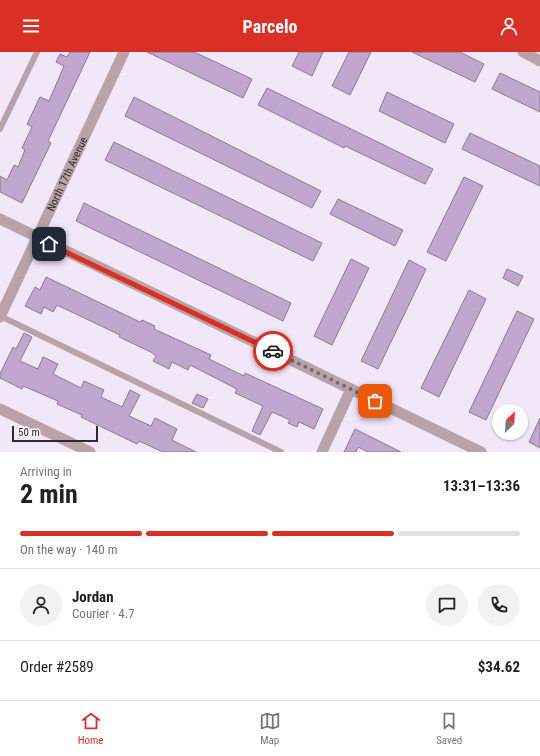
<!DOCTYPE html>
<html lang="en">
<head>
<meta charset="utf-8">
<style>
  :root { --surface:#fff; --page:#f2f2f2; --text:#222; --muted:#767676; --line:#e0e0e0; --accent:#d93025 }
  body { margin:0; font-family:"Roboto Condensed",sans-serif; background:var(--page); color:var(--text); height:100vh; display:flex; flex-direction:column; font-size:15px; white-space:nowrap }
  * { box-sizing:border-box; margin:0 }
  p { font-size:13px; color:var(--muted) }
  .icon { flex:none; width:22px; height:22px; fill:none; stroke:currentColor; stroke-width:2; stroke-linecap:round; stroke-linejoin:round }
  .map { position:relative; height:400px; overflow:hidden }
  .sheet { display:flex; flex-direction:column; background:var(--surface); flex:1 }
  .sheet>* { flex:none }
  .needle { width:26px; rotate:25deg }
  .tools { position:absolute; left:492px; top:352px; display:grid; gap:8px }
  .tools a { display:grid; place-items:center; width:36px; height:36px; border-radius:50%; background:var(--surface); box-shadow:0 1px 3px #0004; font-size:20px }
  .scale { position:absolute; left:12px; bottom:10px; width:86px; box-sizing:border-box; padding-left:4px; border:2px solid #2e2a31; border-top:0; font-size:11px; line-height:14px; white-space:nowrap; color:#2e2a31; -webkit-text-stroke:3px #fcf7fe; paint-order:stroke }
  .pin { position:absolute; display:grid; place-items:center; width:34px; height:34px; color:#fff; margin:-17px; border-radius:8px; box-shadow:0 2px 6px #0006 }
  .courier { position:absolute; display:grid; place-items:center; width:40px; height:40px; margin:-20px; border:3px solid #d93025; border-radius:50%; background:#fff; color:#222; box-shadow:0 1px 5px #0007 }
  .overview em { font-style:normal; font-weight:700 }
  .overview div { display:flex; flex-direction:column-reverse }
  .overview { display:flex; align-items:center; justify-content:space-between; height:68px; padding:0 20px }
  h1 { font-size:26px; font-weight:700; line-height:30px }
  .bar { display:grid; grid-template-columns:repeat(4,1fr); gap:6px 4px; align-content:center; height:48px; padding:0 20px }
  .bar i { height:5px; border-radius:3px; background:var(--line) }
  .bar .on { background:var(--accent) }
  .bar p { grid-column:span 4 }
  .line { display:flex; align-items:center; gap:10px; padding:0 20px; border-top:1px solid var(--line) }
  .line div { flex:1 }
  .round { display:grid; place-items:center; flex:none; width:42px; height:42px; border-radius:21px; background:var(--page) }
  header { display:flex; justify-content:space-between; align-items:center; height:52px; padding:0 20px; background:var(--accent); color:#fff; font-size:18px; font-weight:700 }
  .dock { display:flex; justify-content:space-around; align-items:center; height:56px; border-top:1px solid var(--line); background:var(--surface); font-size:11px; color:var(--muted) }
  .dock a { display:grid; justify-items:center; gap:2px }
  .dock .on { color:var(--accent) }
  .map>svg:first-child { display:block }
  .building { fill:#c1a6cd; stroke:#877d8c }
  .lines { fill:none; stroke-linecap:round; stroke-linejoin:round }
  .service { stroke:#baa3a8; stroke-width:6 }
  .minor { stroke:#baa3a8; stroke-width:11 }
  .tertiary { stroke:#baa3a8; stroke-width:11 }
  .done { stroke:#736c77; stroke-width:4; stroke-dasharray:0 7.2 }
  .route { stroke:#d93025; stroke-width:5 }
  .labels { text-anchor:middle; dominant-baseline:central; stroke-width:3; stroke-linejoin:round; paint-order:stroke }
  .street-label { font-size:11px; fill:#2e2a31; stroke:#fcf7fe }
</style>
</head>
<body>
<header><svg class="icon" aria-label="menu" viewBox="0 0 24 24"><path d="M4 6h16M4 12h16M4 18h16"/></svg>Parcelo<svg class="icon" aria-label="person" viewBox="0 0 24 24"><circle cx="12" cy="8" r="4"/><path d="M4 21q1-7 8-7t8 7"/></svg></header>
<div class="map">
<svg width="540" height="400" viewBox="0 0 540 400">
  <rect width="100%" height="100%" fill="#f2e7f8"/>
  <path class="building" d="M 70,0 L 90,0 L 48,89 L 51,91 L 22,151 L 0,140 L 0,124 L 7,128 L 14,113 L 18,115 L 25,98 L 22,96 L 32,75 L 27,72 L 40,45 L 49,49 L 64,14 L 56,10 L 60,2 L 67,5 Z
    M 147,0 L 194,0 L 252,27 L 243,46 Z
    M 299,0 L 323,0 L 312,24 L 292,14 Z
    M 349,0 L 371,0 L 350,43 L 332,34 Z
    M 412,0 L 460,0 L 484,12 L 475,30 Z
    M 500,21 L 540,40 L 540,60 L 492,37 Z
    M 267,36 L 433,117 L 425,132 L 345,94 L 344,96 L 258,53 Z
    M 387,40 L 454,72 L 445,91 L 379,59 Z
    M 134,45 L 321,139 L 312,156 L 125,64 Z
    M 470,81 L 540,114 L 540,134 L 462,97 Z
    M 114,90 L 322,191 L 313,209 L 105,108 Z
    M 464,125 L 483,134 L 446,209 L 427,200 Z
    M 338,147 L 403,178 L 395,194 L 330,162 Z
    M 84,151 L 291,251 L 283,269 L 76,169 Z
    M 351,207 L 369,216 L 332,293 L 314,284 Z
    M 409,208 L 426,217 L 378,317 L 361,309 Z
    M 507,217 L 523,224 L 518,234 L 503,226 Z
    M 46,225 L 140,270 L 142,268 L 155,274 L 154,277 L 211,303 L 209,307 L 244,324 L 245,321 L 323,357 L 314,377 L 299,370 L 297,375 L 288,371 L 290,368 L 272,360 L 260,383 L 252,379 L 263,354 L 235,341 L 237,337 L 190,313 L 188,318 L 172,310 L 169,317 L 153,309 L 156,304 L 151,300 L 119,285 L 120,283 L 57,253 L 53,260 L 44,255 L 41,262 L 25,254 L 35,235 L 40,238 Z
    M 469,238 L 486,247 L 439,345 L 421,336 Z
    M 517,259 L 534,267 L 486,368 L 469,360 Z
    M 24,281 L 32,285 L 20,309 L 38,317 L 43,305 L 58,312 L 53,322 L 81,336 L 84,329 L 104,338 L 101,345 L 122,355 L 130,338 L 140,343 L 129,364 L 151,374 L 155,366 L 177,377 L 172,388 L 196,400 L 163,400 L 139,389 L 137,392 L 81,365 L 82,363 L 57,352 L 58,349 L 23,334 L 22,337 L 0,326 L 0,322 L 13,295 L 16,297 Z
    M 197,342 L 208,347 L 203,356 L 192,351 Z
    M 540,366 L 540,396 L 529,390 Z
    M 355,377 L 401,400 L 368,400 L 358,395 L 356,400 L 344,400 Z"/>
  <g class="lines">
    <path class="service" d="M 0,77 L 37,0
      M 0,264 L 281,400"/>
    <g class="minor">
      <path d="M 523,0 L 540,9"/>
      <path id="s1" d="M 0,265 L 124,0"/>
      <path d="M 0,357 L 90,400"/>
      <path d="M 322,400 L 351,337"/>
    </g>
    <path class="tertiary" d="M 0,167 L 481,400"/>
  </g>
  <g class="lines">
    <path class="done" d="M 273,299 L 375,349"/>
    <path class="route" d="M 49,192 L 273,299"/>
  </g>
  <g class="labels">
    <g class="street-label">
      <text stroke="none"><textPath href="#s1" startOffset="158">North 17th Avenue</textPath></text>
    </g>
  </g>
</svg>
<div class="tools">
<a><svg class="needle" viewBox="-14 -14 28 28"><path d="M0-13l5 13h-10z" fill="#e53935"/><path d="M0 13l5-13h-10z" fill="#767676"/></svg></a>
</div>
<div class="scale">50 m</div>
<div class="pin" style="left:375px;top:349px;background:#ea580c"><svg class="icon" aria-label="bag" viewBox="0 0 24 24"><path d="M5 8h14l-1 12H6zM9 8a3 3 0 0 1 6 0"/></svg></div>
<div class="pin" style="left:49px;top:192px;background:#1f2937"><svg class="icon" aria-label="home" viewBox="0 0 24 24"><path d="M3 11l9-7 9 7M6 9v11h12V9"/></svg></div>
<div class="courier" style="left:273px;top:299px"><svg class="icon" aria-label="car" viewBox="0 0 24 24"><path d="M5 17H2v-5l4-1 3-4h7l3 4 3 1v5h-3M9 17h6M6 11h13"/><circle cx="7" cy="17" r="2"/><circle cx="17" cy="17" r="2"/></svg></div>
</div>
<section class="sheet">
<div class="overview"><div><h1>2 min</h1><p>Arriving in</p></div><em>13:31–13:36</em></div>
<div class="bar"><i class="on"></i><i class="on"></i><i class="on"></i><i></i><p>On the way · 140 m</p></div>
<div class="line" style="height:72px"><a class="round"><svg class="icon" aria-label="person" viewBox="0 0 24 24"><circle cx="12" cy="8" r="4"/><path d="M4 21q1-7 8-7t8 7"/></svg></a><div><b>Jordan</b><p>Courier · 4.7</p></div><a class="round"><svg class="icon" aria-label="chat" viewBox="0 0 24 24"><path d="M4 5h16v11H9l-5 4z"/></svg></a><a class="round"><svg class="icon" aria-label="phone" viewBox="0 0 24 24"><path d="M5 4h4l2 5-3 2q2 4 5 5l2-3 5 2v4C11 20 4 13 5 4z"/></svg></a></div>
<div class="line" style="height:52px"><div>Order #2589</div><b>$34.62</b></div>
</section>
<nav class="dock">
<a class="on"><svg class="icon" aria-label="home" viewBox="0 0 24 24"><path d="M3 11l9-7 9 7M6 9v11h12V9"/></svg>Home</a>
<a><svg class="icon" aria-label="map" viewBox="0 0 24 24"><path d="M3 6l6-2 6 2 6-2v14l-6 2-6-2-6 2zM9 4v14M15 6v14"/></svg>Map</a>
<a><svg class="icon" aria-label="saved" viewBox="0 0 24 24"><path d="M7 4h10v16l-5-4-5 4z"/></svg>Saved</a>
</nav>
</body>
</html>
